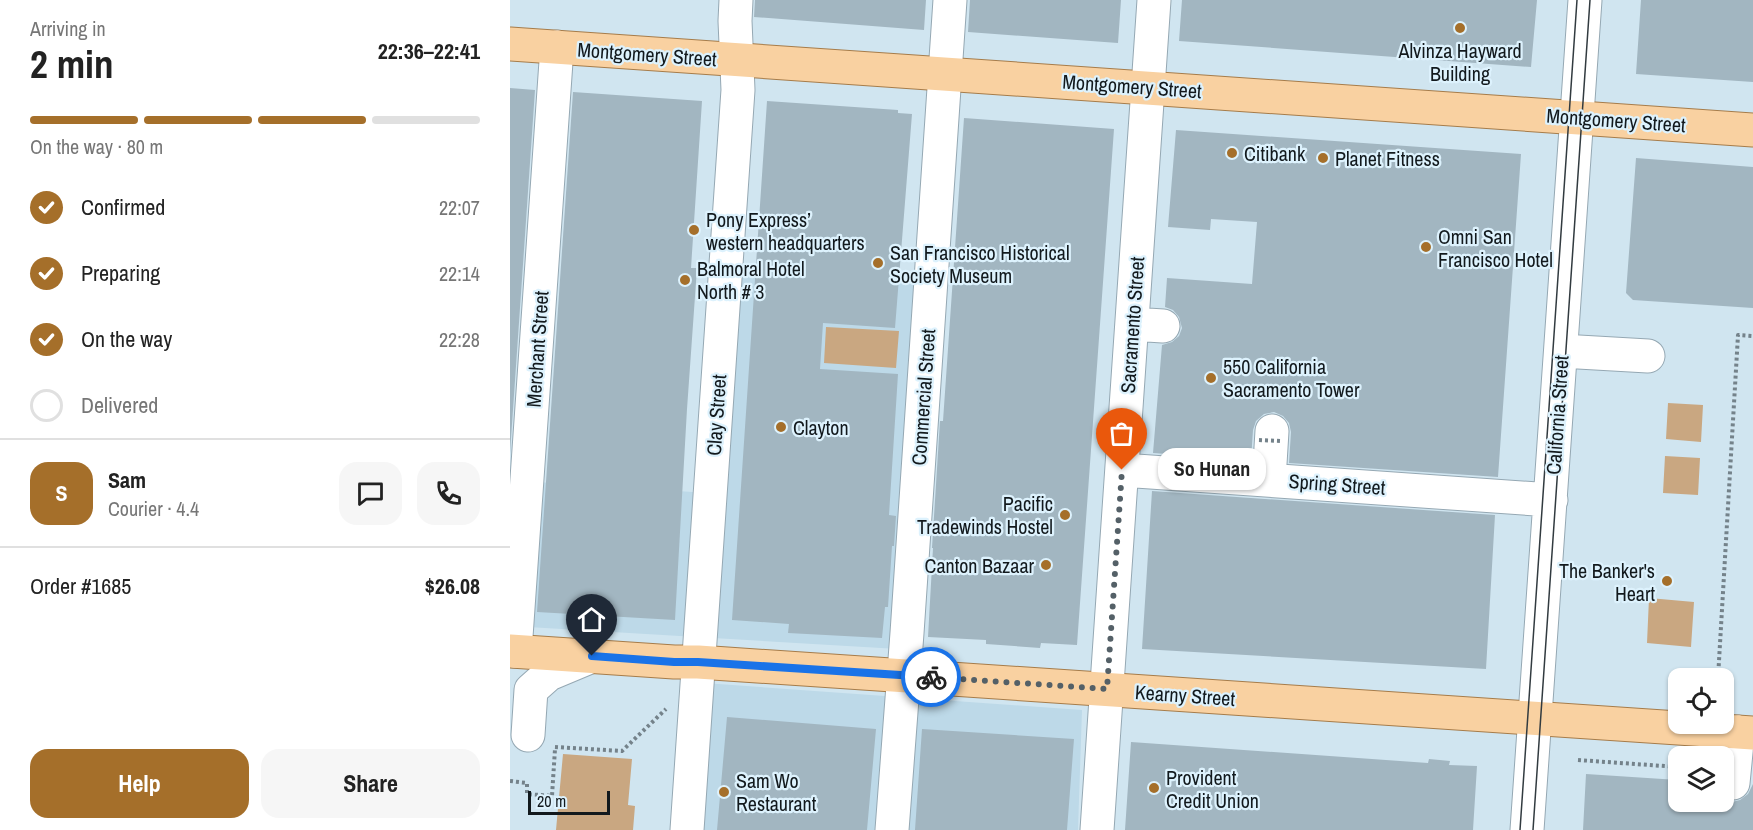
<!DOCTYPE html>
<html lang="en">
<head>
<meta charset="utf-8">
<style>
  :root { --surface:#fff; --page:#f6f6f6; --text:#222; --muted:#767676; --line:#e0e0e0; --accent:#a56f2a }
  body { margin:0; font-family:"Archivo Narrow",sans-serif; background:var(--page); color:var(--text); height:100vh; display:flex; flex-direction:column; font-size:22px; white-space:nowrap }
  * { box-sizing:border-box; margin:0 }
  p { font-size:20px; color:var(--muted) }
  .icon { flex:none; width:33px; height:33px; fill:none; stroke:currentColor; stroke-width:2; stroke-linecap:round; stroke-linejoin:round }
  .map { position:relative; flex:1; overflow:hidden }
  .details { display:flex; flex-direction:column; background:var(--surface); width:510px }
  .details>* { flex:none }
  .controls { position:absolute; left:1158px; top:668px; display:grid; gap:12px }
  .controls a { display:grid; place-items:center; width:66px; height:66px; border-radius:12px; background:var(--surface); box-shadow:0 2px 4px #0004; font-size:30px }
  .scale { position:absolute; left:18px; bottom:15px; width:82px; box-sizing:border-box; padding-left:6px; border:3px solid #12191d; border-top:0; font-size:16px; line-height:21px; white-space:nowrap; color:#12191d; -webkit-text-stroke:4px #ddf2fd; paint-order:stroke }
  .pin { position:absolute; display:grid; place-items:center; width:51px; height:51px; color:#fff; margin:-62px -26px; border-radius:50% 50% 50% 0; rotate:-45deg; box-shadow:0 0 6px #0007 }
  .pin .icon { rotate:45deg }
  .courier { position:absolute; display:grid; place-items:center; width:60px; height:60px; margin:-30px; border:4px solid #1a73e8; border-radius:50%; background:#fff; color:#222; box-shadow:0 2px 8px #0007 }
  .bubble { position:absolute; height:42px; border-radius:18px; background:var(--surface); box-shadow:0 2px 4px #0004; font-size:20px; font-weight:800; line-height:42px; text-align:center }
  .head em { font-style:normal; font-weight:800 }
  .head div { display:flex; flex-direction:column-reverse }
  .head { display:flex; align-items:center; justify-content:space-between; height:102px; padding:0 30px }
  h1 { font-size:39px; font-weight:800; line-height:45px }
  .bar { display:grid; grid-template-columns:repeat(4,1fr); gap:9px 6px; align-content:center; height:72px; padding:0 30px }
  .bar i { height:8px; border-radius:4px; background:var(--line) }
  .bar .selected { background:var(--accent) }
  .bar p { grid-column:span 4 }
  .line { display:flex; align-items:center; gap:15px; padding:0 30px; border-top:2px solid var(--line) }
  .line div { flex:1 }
  .round { display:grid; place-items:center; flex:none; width:63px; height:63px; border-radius:18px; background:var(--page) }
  ol { padding:0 30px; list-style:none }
  li { display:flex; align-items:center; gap:18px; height:66px }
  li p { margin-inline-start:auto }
  li .icon { padding:6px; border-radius:50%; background:var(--accent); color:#fff; stroke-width:4 }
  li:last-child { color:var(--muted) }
  li i { width:33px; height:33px; border:3px solid var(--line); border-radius:50% }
  .primary-button { display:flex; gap:12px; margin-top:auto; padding:12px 30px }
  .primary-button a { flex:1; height:69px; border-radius:18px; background:var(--accent); color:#fff; font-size:24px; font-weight:800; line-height:69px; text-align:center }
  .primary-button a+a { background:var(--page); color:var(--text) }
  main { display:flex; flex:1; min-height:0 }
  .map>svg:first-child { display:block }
  .built { fill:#bdd9e8 }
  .green { fill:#c9a781 }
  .building { fill:#a2b6c1 }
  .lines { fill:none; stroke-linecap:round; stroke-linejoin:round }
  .minor-casing { stroke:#95a8b3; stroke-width:35 }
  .major-casing { stroke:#a67c4a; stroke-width:35 }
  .path { stroke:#74828a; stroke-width:4; stroke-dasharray:3 3; stroke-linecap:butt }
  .minor { stroke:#fff; stroke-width:33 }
  .major { stroke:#f9d1a1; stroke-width:33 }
  .tram { stroke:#323b40; stroke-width:1.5 }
  .path-bridge { stroke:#74828a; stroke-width:4; stroke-dasharray:3 3; stroke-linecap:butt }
  .done { stroke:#546067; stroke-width:6; stroke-dasharray:0 10.8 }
  .route { stroke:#1a73e8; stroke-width:8 }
  .poi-dot { fill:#a56f2a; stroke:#ddf2fd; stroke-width:2 }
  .labels { text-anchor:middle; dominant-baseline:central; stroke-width:4.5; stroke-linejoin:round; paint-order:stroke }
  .poi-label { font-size:20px; fill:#12191d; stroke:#ddf2fd; text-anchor:start }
  .street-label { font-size:20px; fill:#12191d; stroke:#ddf2fd }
</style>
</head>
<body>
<main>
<section class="details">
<div class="head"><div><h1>2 min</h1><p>Arriving in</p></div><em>22:36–22:41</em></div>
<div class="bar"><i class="selected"></i><i class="selected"></i><i class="selected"></i><i></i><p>On the way · 80 m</p></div>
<ol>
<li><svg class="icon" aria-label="check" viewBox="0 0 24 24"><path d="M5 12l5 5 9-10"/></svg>Confirmed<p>22:07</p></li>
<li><svg class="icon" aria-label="check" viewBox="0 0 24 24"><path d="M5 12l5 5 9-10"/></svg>Preparing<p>22:14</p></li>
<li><svg class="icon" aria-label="check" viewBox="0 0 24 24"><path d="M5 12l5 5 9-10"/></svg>On the way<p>22:28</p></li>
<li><i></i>Delivered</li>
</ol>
<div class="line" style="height:108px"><b class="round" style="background:var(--accent);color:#fff">S</b><div><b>Sam</b><p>Courier · 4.4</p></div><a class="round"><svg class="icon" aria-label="chat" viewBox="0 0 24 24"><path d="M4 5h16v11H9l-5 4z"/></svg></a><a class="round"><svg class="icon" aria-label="phone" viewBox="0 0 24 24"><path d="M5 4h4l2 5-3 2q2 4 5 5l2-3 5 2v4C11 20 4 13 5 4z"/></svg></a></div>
<div class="line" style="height:78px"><div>Order #1685</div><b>$26.08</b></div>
<div class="primary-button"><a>Help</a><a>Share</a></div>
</section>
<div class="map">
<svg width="1243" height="830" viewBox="0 0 1243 830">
  <rect width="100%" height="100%" fill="#d0e5f0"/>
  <path class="built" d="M 231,267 L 406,274 L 388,649 L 18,627 L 26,482 L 214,494 Z
    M 194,683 L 572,710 L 568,830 L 186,830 Z"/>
  <path class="green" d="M 316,327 L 389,331 L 386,368 L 314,363 Z
    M 1158,403 L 1193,405 L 1191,442 L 1156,439 Z
    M 1155,456 L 1190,458 L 1188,495 L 1153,493 Z
    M 1139,598 L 1184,602 L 1181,647 L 1137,643 Z
    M 53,754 L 122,759 L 118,805 L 125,806 L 123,830 L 46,830 Z"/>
  <path class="building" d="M 245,0 L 416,0 L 414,30 L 244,17 Z
    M 460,0 L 611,0 L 608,43 L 458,32 Z
    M 672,0 L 1027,0 L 1021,67 L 669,41 Z
    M 1131,0 L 1243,0 L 1243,82 L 1126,74 Z
    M 0,88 L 25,90 L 0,453 Z
    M 63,92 L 192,101 L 181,268 L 187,268 L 177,409 L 165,620 L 27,612 Z
    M 257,101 L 388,110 L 388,113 L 402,114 L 385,328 L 313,323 L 310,369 L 388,374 L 379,515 L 386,516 L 384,546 L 382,546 L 378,607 L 375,607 L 372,638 L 278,633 L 279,624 L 222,620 Z
    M 454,118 L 604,129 L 567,645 L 531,643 L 530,648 L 476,644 L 476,640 L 418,637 L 423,548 L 422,548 L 430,421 L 433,421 Z
    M 666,130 L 1011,154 L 988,477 L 779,463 L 781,432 L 779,423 L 773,416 L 764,412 L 754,414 L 746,421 L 743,430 L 741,460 L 643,453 L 652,345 L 662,342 L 669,336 L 672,328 L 669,317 L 663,310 L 655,307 L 657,278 L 742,284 L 747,222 L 701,219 L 700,230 L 658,227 Z
    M 1126,158 L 1243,167 L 1243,308 L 1123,300 L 1116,293 Z
    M 642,491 L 985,515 L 976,669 L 632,649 Z
    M 217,717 L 366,729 L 357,830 L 207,830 Z
    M 412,729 L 564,739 L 557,830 L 405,830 Z
    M 621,742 L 918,763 L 919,759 L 940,761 L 939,765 L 967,766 L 963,830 L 615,830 Z
    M 1076,774 L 1168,780 L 1168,801 L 1214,801 L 1214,799 L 1222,802 L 1230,800 L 1238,794 L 1243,784 L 1243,830 L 1073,830 Z"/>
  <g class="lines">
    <g class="minor-casing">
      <path id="minor" d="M 622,324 L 653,326
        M 1051,351 L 1138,356
        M 612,470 L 1041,500
        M 759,480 L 762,431
        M 5,651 L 47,47
        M 18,735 L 21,690 L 39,674 L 82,656
        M 1223,783 L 1228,732
        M 177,830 L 228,90 L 225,21 L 226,0
        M 382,830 L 397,633 L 440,0
        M 587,830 L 644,0
        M 1017,830 L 1075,0"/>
    </g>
    <g class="major-casing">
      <path id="major" d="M 0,44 L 1243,130
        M 0,651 L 164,662 L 188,662 L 1243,733"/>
    </g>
    <path class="path" d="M 1208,678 L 1228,335 L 1243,336
      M 45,747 L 112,751 L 156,709
      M 1068,760 L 1168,767
      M 0,781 L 17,783 L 17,794 L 42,796 L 45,749"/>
    <use href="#minor" class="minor"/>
    <use href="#major" class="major"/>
    <path class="tram" d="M 1010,830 L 1067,0
      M 1023,830 L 1080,0"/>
    <path class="path-bridge" d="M 749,440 L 770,441"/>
  </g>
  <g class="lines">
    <path class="done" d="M 421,677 L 597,689 L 612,470"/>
    <path class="route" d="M 82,656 L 164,662 L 188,662 L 421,677"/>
  </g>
  <g class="poi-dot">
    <circle cx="950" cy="28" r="6"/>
    <circle cx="722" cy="153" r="6"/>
    <circle cx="813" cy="158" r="6"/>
    <circle cx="184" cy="230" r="6"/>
    <circle cx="916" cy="247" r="6"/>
    <circle cx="368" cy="263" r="6"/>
    <circle cx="175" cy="280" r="6"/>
    <circle cx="701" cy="378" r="6"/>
    <circle cx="271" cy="427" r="6"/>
    <circle cx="555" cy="515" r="6"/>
    <circle cx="536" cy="565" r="6"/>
    <circle cx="1157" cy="581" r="6"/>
    <circle cx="644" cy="788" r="6"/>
    <circle cx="214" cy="792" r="6"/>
  </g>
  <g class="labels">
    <g class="poi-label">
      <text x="950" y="50" text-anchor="middle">Alvinza Hayward<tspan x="950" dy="23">Building</tspan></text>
      <text x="734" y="153">Citibank</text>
      <text x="825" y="158">Planet Fitness</text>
      <text x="196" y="219">Pony Express’<tspan x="196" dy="23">western headquarters</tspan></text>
      <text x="928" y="236">Omni San<tspan x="928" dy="23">Francisco Hotel</tspan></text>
      <text x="380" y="252">San Francisco Historical<tspan x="380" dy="23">Society Museum</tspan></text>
      <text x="187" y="268">Balmoral Hotel<tspan x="187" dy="23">North # 3</tspan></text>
      <text x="713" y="366">550 California<tspan x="713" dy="23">Sacramento Tower</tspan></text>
      <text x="283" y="427">Clayton</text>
      <text x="543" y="503" text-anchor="end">Pacific<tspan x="543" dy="23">Tradewinds Hostel</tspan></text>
      <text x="524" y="565" text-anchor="end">Canton Bazaar</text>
      <text x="1145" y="570" text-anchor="end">The Banker's<tspan x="1145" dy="23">Heart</tspan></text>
      <text x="656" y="777">Provident<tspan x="656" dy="23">Credit Union</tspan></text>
      <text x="226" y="780">Sam Wo<tspan x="226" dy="23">Restaurant</tspan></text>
    </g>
    <g class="street-label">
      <text transform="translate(137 54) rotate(4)">Montgomery Street</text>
      <text transform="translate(622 86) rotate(4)">Montgomery Street</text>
      <text transform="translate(1106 120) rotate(4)">Montgomery Street</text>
      <text transform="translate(622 325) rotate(-86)">Sacramento Street</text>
      <text transform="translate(27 349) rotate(-86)">Merchant Street</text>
      <text transform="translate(413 397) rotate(-86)">Commercial Street</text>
      <text transform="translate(206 415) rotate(-86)">Clay Street</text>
      <text transform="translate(1047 415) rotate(-86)">California Street</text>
      <text transform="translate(827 484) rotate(4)">Spring Street</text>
      <text transform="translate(675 695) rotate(4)">Kearny Street</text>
    </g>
  </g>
</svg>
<div class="controls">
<a><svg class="icon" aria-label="locate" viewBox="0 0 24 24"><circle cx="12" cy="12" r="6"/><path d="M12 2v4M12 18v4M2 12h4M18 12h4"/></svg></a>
<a><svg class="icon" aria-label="layers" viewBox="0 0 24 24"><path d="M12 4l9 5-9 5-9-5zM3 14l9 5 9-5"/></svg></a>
</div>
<div class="scale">20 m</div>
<div class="pin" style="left:612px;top:470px;background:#ea580c"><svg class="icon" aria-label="bag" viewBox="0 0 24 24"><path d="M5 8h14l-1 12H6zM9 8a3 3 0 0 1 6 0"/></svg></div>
<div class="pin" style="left:82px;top:656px;background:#1f2937"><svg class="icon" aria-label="home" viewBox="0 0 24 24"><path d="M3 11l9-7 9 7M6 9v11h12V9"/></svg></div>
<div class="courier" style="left:421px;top:677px"><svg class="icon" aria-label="bike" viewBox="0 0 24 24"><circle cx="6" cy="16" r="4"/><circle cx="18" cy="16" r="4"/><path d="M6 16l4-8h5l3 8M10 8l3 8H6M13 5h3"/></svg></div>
<div class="bubble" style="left:648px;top:448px;width:108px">So Hunan</div>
</div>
</main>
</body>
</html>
